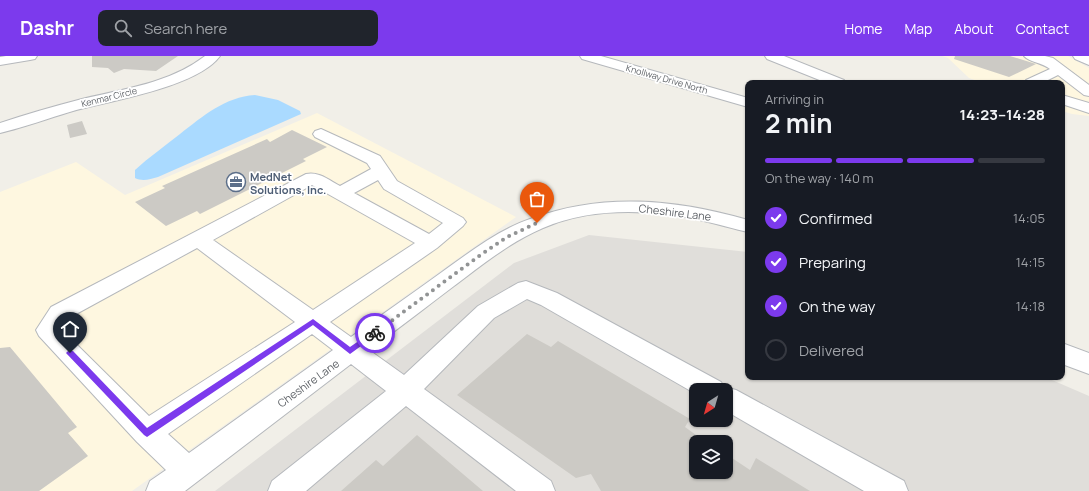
<!DOCTYPE html>
<html lang="en">
<head>
<meta charset="utf-8">
<style>
  :root { --surface:#171b24; --page:#20242c; --text:#f1f3f6; --muted:#9ea1a6; --line:#363941; --accent:#7c3aed }
  body { margin:0; font-family:Manrope,sans-serif; background:var(--page); color:var(--text); height:100vh; display:flex; flex-direction:column; font-size:15px; white-space:nowrap }
  * { box-sizing:border-box; margin:0 }
  p { font-size:13px; color:var(--muted) }
  .icon { flex:none; width:22px; height:22px; fill:none; stroke:currentColor; stroke-width:2; stroke-linecap:round; stroke-linejoin:round }
  .map { position:relative; flex:1; overflow:hidden }
  .panel { position:absolute; left:745px; top:24px; width:320px; height:300px; display:flex; flex-direction:column; background:var(--surface); border-radius:8px; box-shadow:0 1px 3px #0004 }
  .panel>* { flex:none }
  .needle { width:26px; rotate:217deg }
  .tools { position:absolute; left:689px; top:327px; display:grid; gap:8px }
  .tools a { display:grid; place-items:center; width:44px; height:44px; border-radius:8px; background:var(--surface); box-shadow:0 1px 3px #0004; font-size:20px }
  .pin { position:absolute; display:grid; place-items:center; width:34px; height:34px; color:#fff; margin:-41px -17px; border-radius:50% 50% 50% 0; rotate:-45deg; box-shadow:0 0 4px #0007 }
  .pin .icon { rotate:45deg }
  .courier { position:absolute; display:grid; place-items:center; width:40px; height:40px; margin:-20px; border:3px solid #7c3aed; border-radius:50%; background:#fff; color:#222; box-shadow:0 1px 5px #0007 }
  .head em { font-style:normal; font-weight:700 }
  .head div { display:flex; flex-direction:column-reverse }
  .head { display:flex; align-items:center; justify-content:space-between; height:68px; padding:0 20px }
  h1 { font-size:26px; font-weight:700; line-height:30px }
  .bar { display:grid; grid-template-columns:repeat(4,1fr); gap:6px 4px; align-content:center; height:48px; padding:0 20px }
  .bar i { height:5px; border-radius:3px; background:var(--line) }
  .bar .on { background:var(--accent) }
  .bar p { grid-column:span 4 }
  ol { padding:0 20px; list-style:none }
  li { display:flex; align-items:center; gap:12px; height:44px }
  li p { margin-inline-start:auto }
  li .icon { padding:4px; border-radius:50%; background:var(--accent); color:#fff; stroke-width:4 }
  li:last-child { color:var(--muted) }
  li i { width:22px; height:22px; border:2px solid var(--line); border-radius:50% }
  header { display:flex; align-items:center; gap:24px; box-sizing:border-box; height:56px; padding:0 20px; background:var(--accent); color:#fff }
  header strong { font-size:19px }
  nav { display:flex; gap:22px; margin-inline-start:auto; font-size:14px }
  .search { width:280px; height:36px; background:var(--page); display:flex; align-items:center; gap:10px; box-sizing:border-box; padding:0 14px; border-radius:8px; color:var(--muted); font-size:15px }
  .map>svg:first-child { display:block }
  .commercial { fill:#fef7e0 }
  .industrial { fill:#e0deda; fill-rule:evenodd }
  .water { fill:#aadaff }
  .building { fill:#cccac5 }
  .lines { fill:none; stroke-linecap:round; stroke-linejoin:round }
  .minor-casing { stroke:#b5b8bc; stroke-width:2 }
  .minor { fill:#fff; fill-rule:evenodd }
  .route { fill:#7c3aed }
  .done { stroke:#929495; stroke-width:4; stroke-dasharray:0 7.2 }
  .labels { text-anchor:middle; dominant-baseline:central; stroke-width:3.5; stroke-linejoin:round; paint-order:stroke }
  .far-street-label { font-size:9px; fill:#5f6368; stroke:#fff }
  .service-label { font-size:11px; font-weight:bold; fill:#4e5e75; stroke:#fff; text-anchor:start }
  .street-label { font-size:11px; fill:#5f6368; stroke:#fff }
</style>
</head>
<body>
<header>
<strong>Dashr</strong>
<div class="search"><svg class="icon" aria-label="search" viewBox="0 0 24 24"><circle cx="10" cy="10" r="6"/><path d="M15 15l6 6"/></svg>Search here</div>
<nav><a>Home</a><a>Map</a><a>About</a><a>Contact</a></nav>
</header>
<div class="map">
<svg width="1089" height="435" viewBox="0 0 1089 435">
  <rect width="100%" height="100%" fill="#f1efe8"/>
  <path class="commercial" d="M 942,0 L 1068,0 L 1089,12 L 1089,60 L 1072,58 L 1062,55 L 1062,27 L 983,27 L 969,22 L 948,2 Z
    M 317,57 L 516,161 L 132,435 L 0,435 L 0,136 L 76,106 L 125,139 Z"/>
  <path class="industrial" d="M 589,179 L 748,196 L 748,321 L 1045,321 L 1089,340 L 1089,435 L 215,435 L 514,207 ZM 696,334 L 726,334 L 726,364 L 696,364 ZM 696,386 L 726,386 L 726,416 L 696,416 Z"/>
  <path class="water" d="M 255,39 L 278,44 L 300,55 L 301,58 L 158,121 C 150,123 143,126 135,122 L 135,114 C 149,101 165,90 180,78 C 203,60 225,41 255,39 Z"/>
  <path class="building" d="M 92,0 L 178,0 L 156,15 L 124,13 L 114,17 L 108,12 L 92,11 Z
    M 955,0 L 1010,0 L 1036,8 L 1009,21 L 954,3 Z
    M 82,65 L 87,78 L 70,82 L 67,69 Z
    M 292,74 L 327,91 L 303,103 L 306,105 L 200,158 L 197,155 L 166,170 L 135,146 L 165,132 L 162,130 L 267,83 L 270,86 Z
    M 527,278 L 551,291 L 558,285 L 690,363 L 685,371 L 696,379 L 696,416 L 726,416 L 726,398 L 750,414 L 756,402 L 810,435 L 601,435 L 591,418 L 576,422 L 457,339 Z
    M 10,291 L 77,371 L 68,377 L 88,400 L 39,435 L 0,435 L 0,292 Z
    M 417,379 L 483,435 L 341,435 L 376,404 L 383,410 Z"/>
  <g class="lines">
    <g class="minor-casing">
      <path id="minor" d="M 6,0 L 37,0 L 35,3 L 30,4 L 0,9 L 0,1 Z
        M 205,0 L 220,0 C 198,31 109,45 73,55 C 49,62 25,71 0,77 L 0,67 C 27,58 55,50 82,43 C 124,33 170,27 205,0 Z
        M 580,0 L 601,0 L 748,42 L 748,51 L 582,3 Z
        M 765,0 L 784,0 L 844,24 L 846,27 L 827,27 L 767,3 Z
        M 1024,0 L 1045,0 L 1053,2 L 1089,29 L 1089,40 L 1084,39 L 1058,19 L 1042,27 L 1024,27 L 1026,24 L 1050,13 C 1043,7 1029,6 1024,0 Z
        M 1073,0 L 1089,0 L 1089,9 L 1075,3 Z
        M 1062,39 L 1089,47 L 1089,57 L 1062,48 Z
        M 321,73 L 380,100 L 397,125 L 463,162 L 466,166 L 463,170 L 437,192 L 330,266 L 351,281 C 381,259 412,238 442,216 C 470,196 498,174 530,163 C 602,136 676,143 748,164 L 748,176 C 722,170 698,162 671,159 C 629,153 582,155 543,172 C 510,186 482,209 454,230 C 426,251 398,273 369,294 L 404,319 L 478,250 L 518,227 L 526,225 L 557,237 L 721,326 L 724,331 L 736,334 L 904,425 L 908,435 L 864,435 L 726,355 L 726,334 L 696,334 L 696,338 L 541,249 L 527,243 L 494,262 L 424,333 L 551,425 L 555,435 L 516,435 L 406,350 L 306,435 L 268,435 L 272,425 L 386,335 L 351,308 L 185,435 L 146,435 L 150,425 L 166,414 L 137,386 L 39,280 L 36,274 L 51,251 L 306,118 C 318,115 329,124 340,130 L 371,113 L 367,107 L 315,81 L 313,78 L 315,75 ZM 378,124 L 384,133 L 443,167 L 429,178 L 354,137 ZM 312,129 L 415,187 L 313,254 L 213,184 ZM 197,192 L 295,266 L 149,360 L 61,273 L 67,263 ZM 312,278 L 333,294 L 189,397 L 168,378 Z
        M 1062,287 L 1089,297 L 1089,318 L 1062,308 Z"/>
    </g>
    <use href="#minor" class="minor"/>
  </g>
  <path class="route" d="M 313,263 L 350,291 L 373,275 L 375,274 L 379,277 L 350,298 L 313,269 L 147,381 L 144,379 L 66,297 L 68,295 L 73,295 L 147,372 Z"/>
  <g class="lines">
    <path class="done" d="M 375,277 L 479,200 L 507,181 L 537,167"/>
  </g>
  <defs>
    <g id="office-ring" transform="scale(1)"><circle r="9.5" fill="#fff" stroke="#5c6f8a" stroke-width="1.5"/><path d="M-6-3h4V-5.5h4V-3h4V5H-6ZM-1-4.5V-3h2v-1.5ZM-6 0V1H6V0Z" fill="#5c6f8a"/></g>
  </defs>
  <g fill-rule="evenodd">
    <use href="#office-ring" x="236" y="126"/>
  </g>
  <g class="labels">
    <g class="far-street-label">
      <text transform="translate(667 23) rotate(16)">Knollway Drive North</text>
      <text transform="translate(109 41) rotate(-14)">Kenmar Circle</text>
    </g>
    <g class="service-label">
      <text x="250" y="120">MedNet<tspan x="250" dy="13">Solutions, Inc.</tspan></text>
    </g>
    <g class="street-label">
      <text transform="translate(675 156) rotate(7)">Cheshire Lane</text>
      <text transform="translate(308 327) rotate(-36)">Cheshire Lane</text>
    </g>
  </g>
</svg>
<div class="tools">
<a><svg class="needle" viewBox="-14 -14 28 28"><path d="M0-13l5 13h-10z" fill="#e53935"/><path d="M0 13l5-13h-10z" fill="#9ea1a6"/></svg></a>
<a><svg class="icon" aria-label="layers" viewBox="0 0 24 24"><path d="M12 4l9 5-9 5-9-5zM3 14l9 5 9-5"/></svg></a>
</div>
<div class="pin" style="left:537px;top:167px;background:#ea580c"><svg class="icon" aria-label="bag" viewBox="0 0 24 24"><path d="M5 8h14l-1 12H6zM9 8a3 3 0 0 1 6 0"/></svg></div>
<div class="pin" style="left:70px;top:297px;background:#1f2937"><svg class="icon" aria-label="home" viewBox="0 0 24 24"><path d="M3 11l9-7 9 7M6 9v11h12V9"/></svg></div>
<div class="courier" style="left:375px;top:277px"><svg class="icon" aria-label="bike" viewBox="0 0 24 24"><circle cx="6" cy="16" r="4"/><circle cx="18" cy="16" r="4"/><path d="M6 16l4-8h5l3 8M10 8l3 8H6M13 5h3"/></svg></div>
<section class="panel">
<div class="head"><div><h1>2 min</h1><p>Arriving in</p></div><em>14:23–14:28</em></div>
<div class="bar"><i class="on"></i><i class="on"></i><i class="on"></i><i></i><p>On the way · 140 m</p></div>
<ol>
<li><svg class="icon" aria-label="check" viewBox="0 0 24 24"><path d="M5 12l5 5 9-10"/></svg>Confirmed<p>14:05</p></li>
<li><svg class="icon" aria-label="check" viewBox="0 0 24 24"><path d="M5 12l5 5 9-10"/></svg>Preparing<p>14:15</p></li>
<li><svg class="icon" aria-label="check" viewBox="0 0 24 24"><path d="M5 12l5 5 9-10"/></svg>On the way<p>14:18</p></li>
<li><i></i>Delivered</li>
</ol>
</section>
</div>
</body>
</html>
